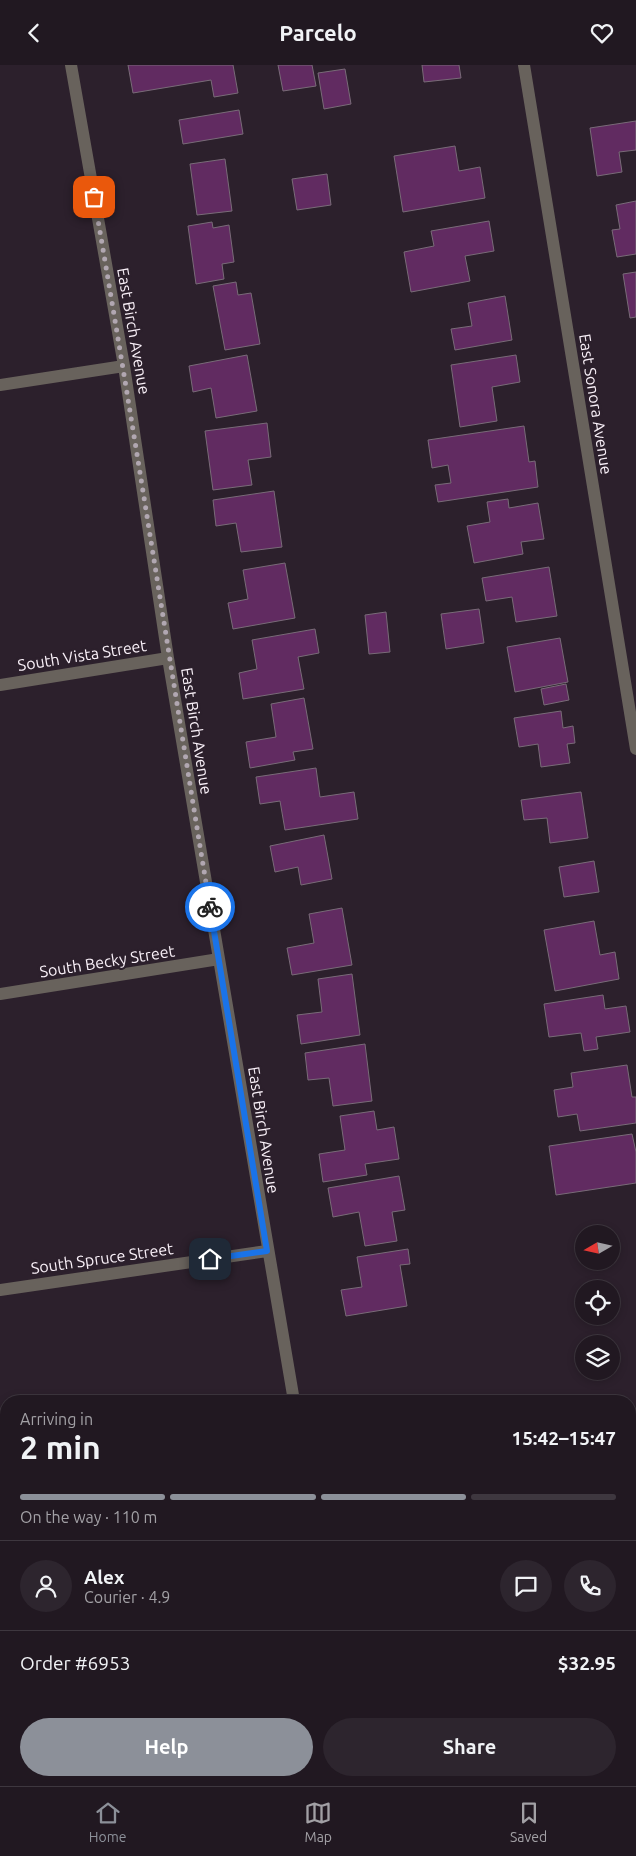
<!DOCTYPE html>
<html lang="en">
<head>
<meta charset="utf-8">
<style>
  :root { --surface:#211821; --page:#2d252e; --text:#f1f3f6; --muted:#a2a0a5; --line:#3e373f; --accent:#8c9099 }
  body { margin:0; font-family:Ubuntu,sans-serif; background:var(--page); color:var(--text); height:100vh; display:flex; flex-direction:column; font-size:19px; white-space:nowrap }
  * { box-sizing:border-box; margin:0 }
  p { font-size:16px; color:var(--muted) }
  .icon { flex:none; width:28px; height:28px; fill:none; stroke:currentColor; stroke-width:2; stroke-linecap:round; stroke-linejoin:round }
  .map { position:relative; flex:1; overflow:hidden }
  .sheet { position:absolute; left:0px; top:1330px; width:636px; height:391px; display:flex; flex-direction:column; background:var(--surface); border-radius:20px 20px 0 0; box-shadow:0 2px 8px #0003,0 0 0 1px var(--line) }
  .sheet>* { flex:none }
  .needle { width:32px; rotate:261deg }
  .buttons { position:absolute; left:575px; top:1160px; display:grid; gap:10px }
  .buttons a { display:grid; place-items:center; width:45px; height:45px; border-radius:50%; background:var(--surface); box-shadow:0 2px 8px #0003,0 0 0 1px var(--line); font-size:25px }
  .pin { position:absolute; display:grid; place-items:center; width:42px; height:42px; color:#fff; margin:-21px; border-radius:10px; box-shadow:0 2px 8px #0006 }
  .courier { position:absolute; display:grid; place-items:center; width:50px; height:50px; margin:-25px; border:4px solid #1a73e8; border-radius:50%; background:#fff; color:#222; box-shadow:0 1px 6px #0007 }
  .summary em { font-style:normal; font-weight:700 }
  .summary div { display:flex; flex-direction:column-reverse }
  .summary { display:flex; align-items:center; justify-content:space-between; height:85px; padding:0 20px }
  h1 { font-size:32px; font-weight:700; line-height:38px }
  .bar { display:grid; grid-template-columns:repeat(4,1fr); gap:8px 5px; align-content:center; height:60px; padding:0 20px }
  .bar i { height:6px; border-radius:4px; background:var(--line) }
  .bar .on { background:var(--accent) }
  .bar p { grid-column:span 4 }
  .line { display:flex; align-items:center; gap:12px; padding:0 20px; border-top:1px solid var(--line) }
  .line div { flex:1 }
  .round { display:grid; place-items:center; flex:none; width:52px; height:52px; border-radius:26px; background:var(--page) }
  .action { display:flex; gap:10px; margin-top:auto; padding:10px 20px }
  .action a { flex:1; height:58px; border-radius:30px; background:var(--accent); color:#fff; font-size:20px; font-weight:700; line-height:58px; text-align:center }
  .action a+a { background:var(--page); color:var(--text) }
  header { display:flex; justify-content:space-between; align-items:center; height:65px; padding:0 20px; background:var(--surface); font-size:22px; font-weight:700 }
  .tab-bar { display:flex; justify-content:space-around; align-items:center; height:70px; border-top:1px solid var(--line); background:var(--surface); font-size:14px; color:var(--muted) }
  .tab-bar a { display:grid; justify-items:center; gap:2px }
  .tab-bar .on { color:var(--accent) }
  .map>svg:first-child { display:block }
  .building { fill:#612b61; stroke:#796b78 }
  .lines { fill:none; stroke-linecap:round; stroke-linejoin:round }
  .minor { stroke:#68625c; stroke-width:12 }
  .done { stroke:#b1a7b1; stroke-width:5; stroke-dasharray:0 9 }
  .route { stroke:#1a73e8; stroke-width:6 }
  .labels { text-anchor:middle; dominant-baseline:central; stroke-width:4.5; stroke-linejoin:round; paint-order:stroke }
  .street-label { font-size:16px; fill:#f9f0f8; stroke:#2c202c }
</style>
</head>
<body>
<header><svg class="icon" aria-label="back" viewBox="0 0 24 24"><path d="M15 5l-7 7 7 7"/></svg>Parcelo<svg class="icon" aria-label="heart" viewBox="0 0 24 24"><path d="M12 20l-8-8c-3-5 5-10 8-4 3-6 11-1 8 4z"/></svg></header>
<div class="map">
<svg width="636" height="1721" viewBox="0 0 636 1721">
  <rect width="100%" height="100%" fill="#2c202c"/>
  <path class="building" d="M 128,0 L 233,0 L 238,28 L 214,32 L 211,15 L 133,28 Z
    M 278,0 L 312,0 L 316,21 L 283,26 Z
    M 422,0 L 459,0 L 461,13 L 424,17 Z
    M 345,4 L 351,39 L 324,44 L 318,8 Z
    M 239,45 L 243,69 L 183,79 L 179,55 Z
    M 636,56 L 636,85 L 619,87 L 622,107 L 597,111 L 590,63 Z
    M 455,81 L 459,106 L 480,102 L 485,133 L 403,147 L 394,91 Z
    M 225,94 L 232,146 L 197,150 L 190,99 Z
    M 327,109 L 331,140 L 297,145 L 292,114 Z
    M 636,136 L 636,189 L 617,192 L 612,165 L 620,164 L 616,140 Z
    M 489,156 L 494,186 L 465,191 L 470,216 L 411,227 L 404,187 L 434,181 L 431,166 Z
    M 212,157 L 213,163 L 229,160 L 234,197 L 222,199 L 224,214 L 196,219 L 188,161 Z
    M 636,207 L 636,252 L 630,253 L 623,209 Z
    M 236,217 L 238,230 L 251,228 L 260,279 L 225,285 L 213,221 Z
    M 505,231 L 512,275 L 455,285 L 451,264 L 472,261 L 468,238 Z
    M 247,290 L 257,346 L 216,353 L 211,323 L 193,327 L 189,301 Z
    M 516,290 L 520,317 L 492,322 L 497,356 L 460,362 L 451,300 Z
    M 267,358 L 271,392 L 248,395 L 252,420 L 213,425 L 205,366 Z
    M 524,361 L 529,397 L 535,396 L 538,422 L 438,437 L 435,420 L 451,418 L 448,400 L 432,403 L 428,375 Z
    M 274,426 L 282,482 L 241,487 L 236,458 L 216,461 L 213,435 Z
    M 508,434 L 509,443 L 538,438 L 544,474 L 521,477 L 523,489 L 474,498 L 467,461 L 490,457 L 487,437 Z
    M 285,498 L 295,553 L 233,564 L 228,538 L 248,534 L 243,505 Z
    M 549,502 L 557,551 L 516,557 L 512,532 L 486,536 L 482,513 Z
    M 479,544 L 484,578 L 446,584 L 441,549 Z
    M 386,547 L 390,587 L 369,589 L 365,550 Z
    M 315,564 L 319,588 L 298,592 L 304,624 L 243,634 L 239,608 L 257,604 L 252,575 Z
    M 560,573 L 568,617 L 515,627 L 507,582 Z
    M 566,619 L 569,635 L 544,640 L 541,624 Z
    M 304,633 L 313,684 L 293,687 L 295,695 L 250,703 L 246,677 L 276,672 L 271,639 Z
    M 561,646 L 563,663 L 573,661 L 575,678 L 567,679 L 570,698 L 541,702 L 538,679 L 519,682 L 514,653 Z
    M 316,703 L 320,732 L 354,727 L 358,754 L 285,765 L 280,736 L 260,739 L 256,712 Z
    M 581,727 L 588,773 L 550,778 L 547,753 L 524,755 L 521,735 Z
    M 324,770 L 332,814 L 301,820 L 298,802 L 275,807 L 270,781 Z
    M 594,796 L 599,827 L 564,832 L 559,802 Z
    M 342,843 L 352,900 L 292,910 L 287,883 L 314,878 L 309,849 Z
    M 594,856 L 600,890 L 615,887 L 619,914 L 555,926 L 544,865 Z
    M 352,909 L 360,970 L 301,979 L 297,950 L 322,947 L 318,914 Z
    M 603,930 L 605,944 L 626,941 L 630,967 L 596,972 L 598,984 L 584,986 L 581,968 L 549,972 L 544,939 Z
    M 365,979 L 372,1036 L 333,1041 L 329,1013 L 308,1015 L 305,988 Z
    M 627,1000 L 632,1032 L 636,1032 L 636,1058 L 580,1066 L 577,1049 L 558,1052 L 554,1025 L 573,1022 L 571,1008 Z
    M 374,1046 L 377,1065 L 394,1062 L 399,1094 L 365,1099 L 367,1110 L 323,1117 L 319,1089 L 345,1085 L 340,1051 Z
    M 632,1069 L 636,1087 L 636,1118 L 556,1130 L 549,1081 Z
    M 399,1111 L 405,1145 L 392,1147 L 397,1176 L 365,1181 L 359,1147 L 333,1152 L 328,1123 Z
    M 408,1184 L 410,1199 L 400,1200 L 407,1241 L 346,1251 L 341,1225 L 362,1222 L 357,1192 Z"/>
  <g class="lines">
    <path class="minor" d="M 71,0 L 124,301 L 168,593 L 294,1336
      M 524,0 L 636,684
      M 0,320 L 124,301
      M 0,620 L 168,593
      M 0,929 L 219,894
      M 0,1225 L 267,1186
      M 630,1389 L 636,1388
      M 0,1555 L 6,1594
      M 26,1715 L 27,1721
      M 391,1715 L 392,1721
      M 280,1721 L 320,1715"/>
  </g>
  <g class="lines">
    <path class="done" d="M 94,132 C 135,368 171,606 210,842"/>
    <path class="route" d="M 210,842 L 267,1186 L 210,1194"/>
  </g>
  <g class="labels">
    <g class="street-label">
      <text transform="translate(134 266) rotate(80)">East Birch Avenue</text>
      <text transform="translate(596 339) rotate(81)">East Sonora Avenue</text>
      <text transform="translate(82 590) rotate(-9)">South Vista Street</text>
      <text transform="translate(197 666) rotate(81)">East Birch Avenue</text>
      <text transform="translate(107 896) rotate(-9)">South Becky Street</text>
      <text transform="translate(264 1065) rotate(81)">East Birch Avenue</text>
      <text transform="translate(102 1193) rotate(-8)">South Spruce Street</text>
    </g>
  </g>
</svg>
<div class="buttons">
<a><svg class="needle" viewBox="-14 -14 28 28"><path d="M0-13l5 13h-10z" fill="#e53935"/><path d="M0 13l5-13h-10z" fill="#a2a0a5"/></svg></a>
<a><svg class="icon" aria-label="locate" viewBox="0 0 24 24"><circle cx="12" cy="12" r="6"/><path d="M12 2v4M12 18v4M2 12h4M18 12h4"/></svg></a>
<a><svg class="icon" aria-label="layers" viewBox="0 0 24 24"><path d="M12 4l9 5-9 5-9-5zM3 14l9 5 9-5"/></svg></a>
</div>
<div class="pin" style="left:94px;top:132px;background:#ea580c"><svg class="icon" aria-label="bag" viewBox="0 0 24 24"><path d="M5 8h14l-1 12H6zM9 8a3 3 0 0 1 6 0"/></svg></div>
<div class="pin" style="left:210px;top:1194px;background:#1f2937"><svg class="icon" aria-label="home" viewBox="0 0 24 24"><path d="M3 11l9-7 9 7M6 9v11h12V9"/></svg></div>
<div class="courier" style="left:210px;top:842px"><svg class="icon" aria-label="bike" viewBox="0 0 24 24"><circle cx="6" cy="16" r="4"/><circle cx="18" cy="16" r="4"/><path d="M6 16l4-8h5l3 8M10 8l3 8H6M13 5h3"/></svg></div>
<section class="sheet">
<div class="summary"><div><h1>2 min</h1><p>Arriving in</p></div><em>15:42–15:47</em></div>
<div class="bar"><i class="on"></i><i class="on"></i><i class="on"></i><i></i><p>On the way · 110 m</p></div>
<div class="line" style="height:90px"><a class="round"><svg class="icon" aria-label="person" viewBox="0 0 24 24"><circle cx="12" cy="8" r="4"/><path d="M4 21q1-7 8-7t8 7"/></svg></a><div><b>Alex</b><p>Courier · 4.9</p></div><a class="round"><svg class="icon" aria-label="chat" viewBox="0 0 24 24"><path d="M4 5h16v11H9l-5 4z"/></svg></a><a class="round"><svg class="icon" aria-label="phone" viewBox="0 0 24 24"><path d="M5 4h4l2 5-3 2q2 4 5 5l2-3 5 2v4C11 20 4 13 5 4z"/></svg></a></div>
<div class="line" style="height:65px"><div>Order #6953</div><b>$32.95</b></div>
<div class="action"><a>Help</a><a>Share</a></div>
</section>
</div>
<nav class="tab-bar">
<a class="on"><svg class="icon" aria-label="home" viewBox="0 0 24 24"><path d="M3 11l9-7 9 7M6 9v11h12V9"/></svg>Home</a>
<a><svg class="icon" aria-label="map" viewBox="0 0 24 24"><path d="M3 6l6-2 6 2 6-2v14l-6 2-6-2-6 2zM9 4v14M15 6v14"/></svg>Map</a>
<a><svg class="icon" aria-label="saved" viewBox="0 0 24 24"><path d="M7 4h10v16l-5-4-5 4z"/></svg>Saved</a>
</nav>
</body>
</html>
